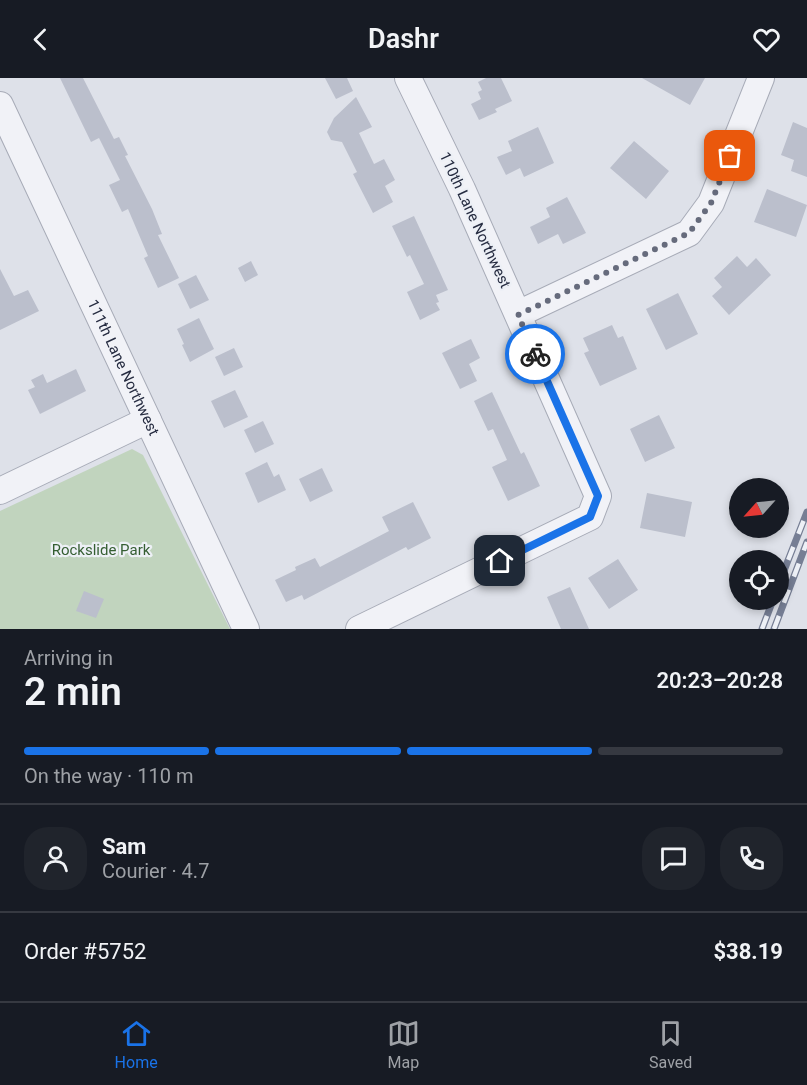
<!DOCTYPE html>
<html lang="en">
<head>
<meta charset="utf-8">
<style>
  :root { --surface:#171b24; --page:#20242c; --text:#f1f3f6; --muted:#9ea1a6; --line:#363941; --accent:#1a73e8 }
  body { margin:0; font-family:Roboto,sans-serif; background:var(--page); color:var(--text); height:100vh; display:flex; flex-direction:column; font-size:22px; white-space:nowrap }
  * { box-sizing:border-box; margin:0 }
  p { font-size:20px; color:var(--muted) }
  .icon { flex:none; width:33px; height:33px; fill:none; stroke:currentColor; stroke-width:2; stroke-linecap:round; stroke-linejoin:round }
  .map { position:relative; height:551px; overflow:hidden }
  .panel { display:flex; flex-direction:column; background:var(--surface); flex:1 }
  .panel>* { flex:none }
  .needle { width:39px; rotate:243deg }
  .buttons { position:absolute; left:729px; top:400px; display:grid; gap:12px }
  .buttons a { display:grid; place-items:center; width:60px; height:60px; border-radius:50%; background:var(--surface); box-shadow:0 3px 9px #0003; font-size:30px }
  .pin { position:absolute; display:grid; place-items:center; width:51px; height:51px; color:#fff; margin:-26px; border-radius:12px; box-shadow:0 3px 9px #0006 }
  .courier { position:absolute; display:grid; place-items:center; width:60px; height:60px; margin:-30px; border:4px solid #1a73e8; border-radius:50%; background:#fff; color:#222; box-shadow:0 2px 8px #0007 }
  .summary em { font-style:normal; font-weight:600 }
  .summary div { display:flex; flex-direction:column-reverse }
  .summary { display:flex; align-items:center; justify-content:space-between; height:102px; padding:0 24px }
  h1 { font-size:39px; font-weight:600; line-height:45px }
  .bar { display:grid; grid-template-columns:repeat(4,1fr); gap:9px 6px; align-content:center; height:72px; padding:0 24px }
  .bar i { height:8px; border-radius:4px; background:var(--line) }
  .bar .on { background:var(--accent) }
  .bar p { grid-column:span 4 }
  .line { display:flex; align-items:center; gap:15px; padding:0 24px; border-top:2px solid var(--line) }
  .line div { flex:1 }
  .round { display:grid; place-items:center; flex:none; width:63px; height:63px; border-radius:24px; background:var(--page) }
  header { display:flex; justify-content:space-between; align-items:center; height:78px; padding:0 24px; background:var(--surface); font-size:27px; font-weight:600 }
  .dock { display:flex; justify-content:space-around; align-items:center; height:84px; border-top:2px solid var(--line); background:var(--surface); font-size:16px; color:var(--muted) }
  .dock a { display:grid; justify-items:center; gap:3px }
  .dock .on { color:var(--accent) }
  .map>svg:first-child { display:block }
  .green { fill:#c1d4be }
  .building { fill:#bbbfcc }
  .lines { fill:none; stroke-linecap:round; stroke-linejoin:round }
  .minor-casing { stroke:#a7abb7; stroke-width:28 }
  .minor { stroke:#f1f2f7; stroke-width:26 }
  .rail-casing { stroke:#767e94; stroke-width:7 }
  .rail { stroke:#edf0f6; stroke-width:4.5; stroke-dasharray:14; stroke-linecap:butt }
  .done { stroke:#666b7c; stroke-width:6; stroke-dasharray:0 10.8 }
  .route { stroke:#1a73e8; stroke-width:8 }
  .labels { text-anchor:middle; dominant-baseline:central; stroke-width:4.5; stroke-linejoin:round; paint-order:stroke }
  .street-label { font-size:15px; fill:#262c41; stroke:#edf0f6 }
  .park-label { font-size:15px; fill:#355e32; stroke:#edf0f6 }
</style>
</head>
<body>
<header><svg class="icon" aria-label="back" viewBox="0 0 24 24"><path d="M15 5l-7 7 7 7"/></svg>Dashr<svg class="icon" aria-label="heart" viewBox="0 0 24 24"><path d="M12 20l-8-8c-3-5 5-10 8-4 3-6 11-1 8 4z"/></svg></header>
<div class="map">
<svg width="807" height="551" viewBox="0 0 807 551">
  <rect width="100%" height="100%" fill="#dee1e9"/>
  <path class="green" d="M 132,371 L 143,377 L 230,551 L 0,551 L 0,433 Z"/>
  <path class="building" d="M 60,0 L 83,0 L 114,61 L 119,59 L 128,77 L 125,78 L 152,131 L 162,156 L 158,157 L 179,200 L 158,210 L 144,180 L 148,178 L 128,131 L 122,134 L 109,107 L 120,102 L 99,60 L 91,64 Z
    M 325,0 L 347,0 L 353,13 L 336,21 Z
    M 486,0 L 501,0 L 512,23 L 495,31 L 497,34 L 479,42 L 471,26 L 481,21 L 478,14 L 482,12 L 478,4 Z
    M 642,0 L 705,0 L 690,27 Z
    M 356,19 L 372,49 L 359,55 L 374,86 L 384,81 L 395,102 L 385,108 L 393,124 L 373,135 L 353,96 L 357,94 L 342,64 L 331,62 L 327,54 L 334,40 Z
    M 793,44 L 807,50 L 807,99 L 791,93 L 794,82 L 781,77 Z
    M 538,49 L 554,85 L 524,99 L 520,90 L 506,97 L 497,79 L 512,73 L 508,63 Z
    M 634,63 L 669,93 L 646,121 L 610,90 Z
    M 767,111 L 807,127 L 796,159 L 754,144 Z
    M 567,119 L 586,155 L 563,166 L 558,156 L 538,166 L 530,149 L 550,139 L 546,130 Z
    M 414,138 L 448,212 L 436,217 L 439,224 L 436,225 L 440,232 L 420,242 L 407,214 L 424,206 L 410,177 L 407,179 L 392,148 Z
    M 737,178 L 747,189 L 756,180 L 771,197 L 729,237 L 712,218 L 722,209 L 714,200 Z
    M 251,183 L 258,197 L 245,204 L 238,190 Z
    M 0,191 L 14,218 L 28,212 L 39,233 L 0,252 Z
    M 196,197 L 209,222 L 190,231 L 178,206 Z
    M 678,215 L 698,256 L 666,272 L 646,231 Z
    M 199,240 L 214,271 L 190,284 L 182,267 L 184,266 L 177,251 Z
    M 612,247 L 618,260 L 623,258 L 637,291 L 600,308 L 584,275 L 589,273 L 583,260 Z
    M 471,261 L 480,280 L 469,286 L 477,303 L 460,311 L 442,275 Z
    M 234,270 L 243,289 L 224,298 L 215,279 Z
    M 76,291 L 86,313 L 40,336 L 28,312 L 35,309 L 31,302 L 43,296 L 47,305 Z
    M 235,312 L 248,339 L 224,350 L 211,323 Z
    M 492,314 L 521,376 L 524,374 L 540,408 L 508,423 L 492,389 L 507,382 L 493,351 L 488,353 L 474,323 Z
    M 659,337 L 675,370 L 645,384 L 630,351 Z
    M 263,343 L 274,366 L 255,375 L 244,352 Z
    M 267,384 L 274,399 L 279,396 L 286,412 L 258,425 L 245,395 Z
    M 322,390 L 333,413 L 310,424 L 299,401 Z
    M 647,415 L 692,424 L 685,459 L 640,450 Z
    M 413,424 L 431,460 L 408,472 L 406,469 L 304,522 L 302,517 L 286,524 L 275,502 L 296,492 L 295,489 L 315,480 L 320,489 L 389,453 L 382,439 Z
    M 618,481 L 638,512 L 609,531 L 588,500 Z
    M 570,509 L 589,551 L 561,551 L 547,519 Z
    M 84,513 L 104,521 L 96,540 L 76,533 Z"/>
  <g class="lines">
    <g class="minor-casing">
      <g id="minor">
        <path id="s1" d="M 0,27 L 246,551"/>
        <path d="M 518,236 L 689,155 L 711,125 L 761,0"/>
        <path d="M 0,413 L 148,342"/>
        <path d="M 359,551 L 590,439 L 598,418 L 462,111 L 408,0"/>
      </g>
    </g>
    <use href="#minor" class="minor"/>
    <g class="rail-casing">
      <path id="rail" d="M 778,508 L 807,434
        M 762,551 L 773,522
        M 774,551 L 807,464"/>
    </g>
    <use href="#rail" class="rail"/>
  </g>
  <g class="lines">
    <path class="done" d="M 535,276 L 518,237 L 689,155 L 711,125 L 730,78"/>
    <path class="route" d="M 500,483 L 590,439 L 598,418 L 535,276"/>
  </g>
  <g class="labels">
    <g class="street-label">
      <text transform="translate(475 142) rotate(65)">110th Lane Northwest</text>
      <text stroke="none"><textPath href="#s1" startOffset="290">111th Lane Northwest</textPath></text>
    </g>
    <g class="park-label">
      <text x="101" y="472">Rockslide Park</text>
    </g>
  </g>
</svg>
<div class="buttons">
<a><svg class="needle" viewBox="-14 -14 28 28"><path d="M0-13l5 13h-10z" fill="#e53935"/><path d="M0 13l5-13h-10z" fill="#9ea1a6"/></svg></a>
<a><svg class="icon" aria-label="locate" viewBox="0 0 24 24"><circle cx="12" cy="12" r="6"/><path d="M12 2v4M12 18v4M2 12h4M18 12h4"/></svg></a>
</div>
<div class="pin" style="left:730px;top:78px;background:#ea580c"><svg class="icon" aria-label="bag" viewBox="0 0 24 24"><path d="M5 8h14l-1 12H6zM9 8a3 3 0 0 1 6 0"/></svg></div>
<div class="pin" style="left:500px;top:483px;background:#1f2937"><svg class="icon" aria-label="home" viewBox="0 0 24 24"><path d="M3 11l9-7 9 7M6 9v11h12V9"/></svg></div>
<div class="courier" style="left:535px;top:276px"><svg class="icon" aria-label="bike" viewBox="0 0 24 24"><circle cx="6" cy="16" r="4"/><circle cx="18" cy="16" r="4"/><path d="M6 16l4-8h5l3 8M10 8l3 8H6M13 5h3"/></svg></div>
</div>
<section class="panel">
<div class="summary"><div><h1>2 min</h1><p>Arriving in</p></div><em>20:23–20:28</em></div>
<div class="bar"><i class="on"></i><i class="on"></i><i class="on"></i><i></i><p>On the way · 110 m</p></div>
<div class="line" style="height:108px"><a class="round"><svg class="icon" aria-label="person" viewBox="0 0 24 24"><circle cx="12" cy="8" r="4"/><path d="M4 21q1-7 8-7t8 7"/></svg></a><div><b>Sam</b><p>Courier · 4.7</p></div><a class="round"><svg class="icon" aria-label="chat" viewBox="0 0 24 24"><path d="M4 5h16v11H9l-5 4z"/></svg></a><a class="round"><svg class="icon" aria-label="phone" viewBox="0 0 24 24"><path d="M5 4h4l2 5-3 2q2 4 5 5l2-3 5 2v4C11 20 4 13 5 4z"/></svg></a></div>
<div class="line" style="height:78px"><div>Order #5752</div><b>$38.19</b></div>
</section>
<nav class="dock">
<a class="on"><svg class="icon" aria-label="home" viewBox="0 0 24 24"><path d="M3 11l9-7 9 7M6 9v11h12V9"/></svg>Home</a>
<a><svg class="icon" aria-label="map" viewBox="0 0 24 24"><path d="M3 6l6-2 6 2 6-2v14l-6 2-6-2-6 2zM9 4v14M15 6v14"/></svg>Map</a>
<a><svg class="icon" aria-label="saved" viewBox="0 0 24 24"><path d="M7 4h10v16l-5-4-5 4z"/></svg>Saved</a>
</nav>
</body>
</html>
